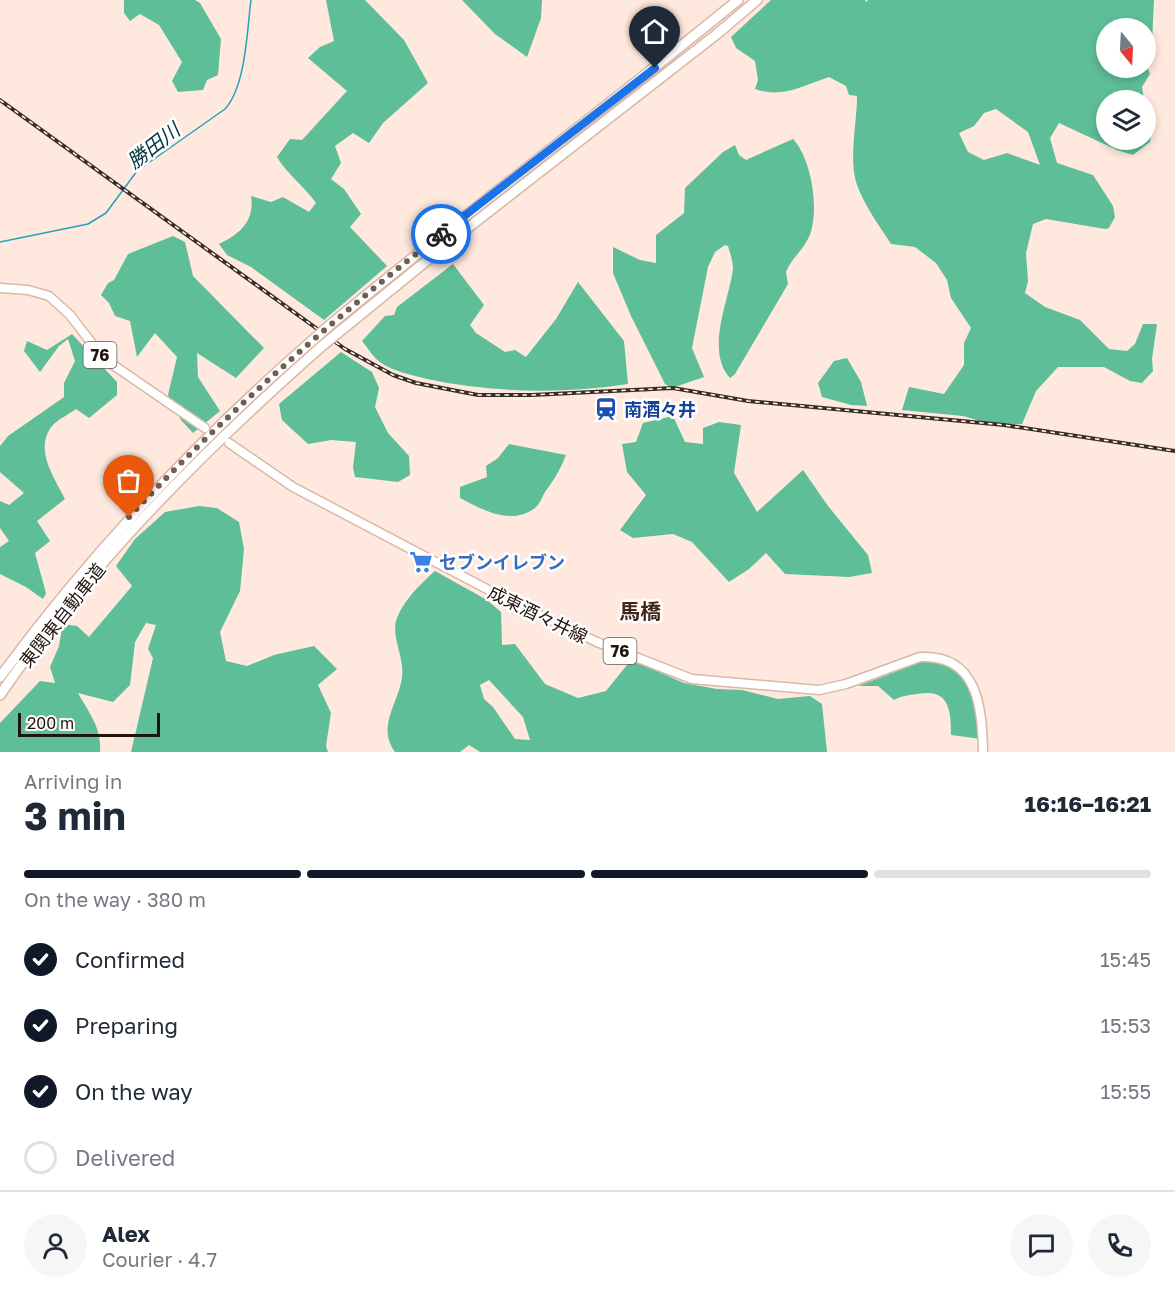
<!DOCTYPE html>
<html lang="en">
<head>
<meta charset="utf-8">
<style>
  :root { --surface:#fff; --page:#f6f6f7; --text:#1f2937; --muted:#747a83; --line:#e0e1e3; --accent:#111827 }
  body { margin:0; font-family:"Golos Text","Noto Sans JP",sans-serif; background:var(--page); color:var(--text); height:100vh; display:flex; flex-direction:column; font-size:22px; white-space:nowrap }
  * { box-sizing:border-box; margin:0 }
  p { font-size:20px; color:var(--muted) }
  .icon { flex:none; width:33px; height:33px; fill:none; stroke:currentColor; stroke-width:2; stroke-linecap:round; stroke-linejoin:round }
  .map { position:relative; height:752px; overflow:hidden }
  .sheet { display:flex; flex-direction:column; background:var(--surface); flex:1 }
  .sheet>* { flex:none }
  .needle { width:39px; rotate:162deg }
  .controls { position:absolute; left:1096px; top:18px; display:grid; gap:12px }
  .controls a { display:grid; place-items:center; width:60px; height:60px; border-radius:50%; background:var(--surface); box-shadow:0 3px 9px #0003; font-size:30px }
  .scale { position:absolute; left:18px; bottom:15px; width:142px; box-sizing:border-box; padding-left:6px; border:3px solid #21140e; border-top:0; font-size:16px; line-height:21px; white-space:nowrap; color:#21140e; -webkit-text-stroke:4px #fff; paint-order:stroke }
  .pin { position:absolute; display:grid; place-items:center; width:51px; height:51px; color:#fff; margin:-62px -26px; border-radius:50% 50% 50% 0; rotate:-45deg; box-shadow:0 0 6px #0007 }
  .pin .icon { rotate:45deg }
  .courier { position:absolute; display:grid; place-items:center; width:60px; height:60px; margin:-30px; border:4px solid #1a73e8; border-radius:50%; background:#fff; color:#222; box-shadow:0 2px 8px #0007 }
  .head em { font-style:normal; font-weight:700 }
  .head div { display:flex; flex-direction:column-reverse }
  .head { display:flex; align-items:center; justify-content:space-between; height:102px; padding:0 24px }
  h1 { font-size:39px; font-weight:700; line-height:45px }
  .bar { display:grid; grid-template-columns:repeat(4,1fr); gap:9px 6px; align-content:center; height:72px; padding:0 24px }
  .bar i { height:8px; border-radius:4px; background:var(--line) }
  .bar .active { background:var(--accent) }
  .bar p { grid-column:span 4 }
  .line { display:flex; align-items:center; gap:15px; padding:0 24px; border-top:2px solid var(--line) }
  .line div { flex:1 }
  .round { display:grid; place-items:center; flex:none; width:63px; height:63px; border-radius:32px; background:var(--page) }
  ol { padding:0 24px; list-style:none }
  li { display:flex; align-items:center; gap:18px; height:66px }
  li p { margin-inline-start:auto }
  li .icon { padding:6px; border-radius:50%; background:var(--accent); color:#fff; stroke-width:4 }
  li:last-child { color:var(--muted) }
  li i { width:33px; height:33px; border:3px solid var(--line); border-radius:50% }
  .map>svg:first-child { display:block }
  .forest { fill:#5ebe97; fill-rule:evenodd }
  .lines { fill:none; stroke-linecap:round; stroke-linejoin:round }
  .stream { stroke:#24a2bc; stroke-width:1.5 }
  .primary-casing { stroke:#dab7a6; stroke-width:11 }
  .motorway-casing { stroke:#dab7a6; stroke-width:12 }
  .primary { stroke:#fff; stroke-width:8 }
  .motorway { stroke:#fff; stroke-width:9 }
  .rail-casing { stroke:#3b2d26; stroke-width:4 }
  .rail { stroke:#fff; stroke-width:1.5; stroke-dasharray:4.5; stroke-linecap:butt }
  .motorway-bridge-casing { stroke:#dab7a6; stroke-width:12; stroke-linecap:butt }
  .motorway-bridge { stroke:#fff; stroke-width:9 }
  .done { stroke:#6f5f57; stroke-width:6; stroke-dasharray:0 10.8 }
  .route { stroke:#1a73e8; stroke-width:8 }
  .labels { text-anchor:middle; dominant-baseline:central; stroke-width:5; stroke-linejoin:round; paint-order:stroke }
  .shield { fill:#fff; stroke:#645a56; stroke-width:1.5 }
  .shield-label { font-size:16px; font-weight:bold; fill:#21140e }
  .transit-label { font-size:18px; font-weight:bold; fill:#164399; stroke:#fff; text-anchor:start }
  .shop-label { font-size:18px; font-weight:bold; fill:#366cbe; stroke:#fff; text-anchor:start }
  .street-label { font-size:18px; fill:#21140e; stroke:#fff }
  .water-label { font-size:20px; font-style:italic; fill:#003641; stroke:#fff }
  .quarter-label { font-size:21px; font-weight:bold; fill:#422719; stroke:#fff }
</style>
</head>
<body>
<div class="map">
<svg width="1175" height="752" viewBox="0 0 1175 752">
  <rect width="100%" height="100%" fill="#ffe9de"/>
  <path class="forest" d="M 124,0 L 195,0 L 200,3 L 221,39 L 218,75 L 207,80 L 203,90 L 178,92 L 172,81 L 182,62 L 159,25 L 140,14 L 130,21 L 124,13 Z
    M 326,0 L 365,0 L 404,40 L 428,83 L 383,123 L 369,143 L 353,133 L 335,146 L 341,163 L 331,179 L 344,189 L 361,214 L 350,227 L 387,266 L 324,320 L 251,267 L 227,255 L 219,244 C 240,234 255,221 251,196 L 271,202 L 283,197 L 309,212 L 316,203 C 304,186 287,174 277,157 L 290,139 L 302,140 L 347,91 L 308,58 L 320,47 L 334,41 Z
    M 462,0 L 542,0 L 541,18 L 527,57 L 495,34 Z
    M 771,0 L 865,0 L 866,2 L 868,0 L 1154,0 L 1152,43 L 1146,50 L 1146,28 L 1107,28 L 1107,68 L 1146,68 L 1146,64 L 1150,74 L 1142,87 L 1144,100 L 1107,100 L 1107,140 L 1146,140 L 1146,106 L 1153,122 L 1150,142 L 1133,155 L 1117,150 L 1059,123 L 1050,138 L 1057,163 L 1093,175 L 1113,206 L 1115,217 L 1109,228 L 1105,229 L 1046,219 L 1033,224 L 1026,253 L 1028,281 L 1025,293 L 1045,307 L 1080,320 L 1109,349 L 1127,351 L 1135,344 L 1143,324 L 1157,324 L 1152,359 L 1153,371 L 1142,383 L 1130,381 L 1104,367 L 1058,367 L 1036,391 L 1022,424 L 998,426 L 963,416 L 902,410 L 909,387 L 944,394 L 964,365 L 964,343 L 971,328 L 951,298 L 947,280 L 936,263 L 915,247 L 891,244 C 879,225 863,204 856,182 C 849,156 857,123 857,96 L 849,95 L 846,86 L 829,77 C 804,85 782,99 755,89 L 758,80 L 755,61 L 736,48 L 731,37 ZM 996,109 L 1028,132 L 1040,165 L 1007,153 L 984,160 L 968,152 L 959,133 L 974,126 L 984,113 Z
    M 793,139 C 812,159 820,212 809,237 C 803,250 791,259 786,272 L 788,284 L 735,374 L 730,378 C 705,350 729,301 733,269 C 733,261 730,253 728,246 L 725,245 L 715,252 L 708,267 L 692,348 L 704,377 L 672,388 L 665,384 L 631,316 L 613,273 L 613,247 L 640,260 L 656,263 L 656,235 L 684,213 L 685,188 L 723,152 L 735,145 L 739,155 L 746,160 Z
    M 173,236 L 185,242 L 193,276 L 264,348 L 236,378 L 197,353 L 198,377 L 220,411 L 193,433 L 181,420 L 168,395 L 177,357 L 155,333 L 137,357 L 130,321 L 115,316 L 109,303 L 101,295 L 108,283 L 114,280 L 128,254 Z
    M 453,264 L 484,305 L 470,325 L 476,333 L 505,352 L 515,350 L 526,357 L 556,319 L 578,282 L 624,341 L 628,384 C 561,394 493,393 427,379 C 412,375 392,371 380,362 C 373,357 367,347 362,341 L 385,316 L 394,315 L 397,307 Z
    M 72,334 L 117,382 L 117,395 L 89,418 L 76,409 C 69,414 59,419 53,425 C 33,448 54,477 65,499 L 37,521 L 50,541 L 35,553 L 46,593 L 43,599 L 26,587 L 0,574 L 0,547 L 9,541 L 0,528 L 0,501 L 9,505 L 24,493 L 0,472 L 0,446 L 8,436 L 64,397 L 64,383 L 75,361 L 68,339 L 59,346 L 40,372 L 24,351 L 27,341 L 47,350 Z
    M 341,352 L 372,372 L 379,388 L 375,407 L 388,433 L 409,456 L 410,475 L 398,482 L 355,477 L 353,467 L 356,442 L 331,440 L 308,444 L 282,420 L 279,404 Z
    M 847,358 L 861,382 L 867,406 L 851,405 L 822,397 L 818,383 L 834,361 Z
    M 673,416 L 685,442 L 703,444 L 703,428 L 719,422 L 741,425 L 734,473 L 757,512 L 803,470 L 828,506 L 868,555 L 872,573 L 849,577 L 785,574 L 766,553 L 749,569 L 729,582 L 692,542 L 673,534 L 633,538 L 620,530 L 646,495 L 627,472 L 622,444 L 636,442 L 643,423 Z
    M 509,444 L 566,455 C 560,470 554,480 545,492 C 542,497 540,504 535,508 C 511,526 483,510 460,498 L 460,487 L 487,477 L 486,466 L 498,458 Z
    M 199,506 L 217,508 L 239,522 L 244,549 L 240,591 L 220,632 L 226,661 L 247,666 L 274,655 L 314,646 L 337,669 L 318,685 L 331,713 L 326,746 L 328,752 L 131,752 L 153,658 L 148,649 L 156,625 L 146,623 L 135,642 L 130,685 L 113,702 L 78,693 C 89,713 102,728 100,752 L 0,752 L 0,723 L 40,681 L 55,683 L 50,667 L 59,646 L 63,621 L 69,625 L 77,626 L 89,637 L 132,586 L 116,566 L 135,539 L 165,512 Z
    M 435,571 L 487,600 L 501,612 L 502,645 L 515,644 L 545,684 L 578,698 L 606,691 L 631,660 L 684,683 L 717,689 L 742,690 L 778,699 L 810,696 L 822,704 L 827,752 L 480,752 L 469,745 L 460,752 L 395,752 C 376,726 399,703 402,677 C 405,657 390,637 397,618 C 404,600 421,583 435,571 ZM 489,680 L 523,717 L 530,740 L 515,739 L 493,707 L 484,699 L 480,685 Z
    M 924,661 C 975,665 974,699 981,739 L 951,735 C 951,709 949,688 917,694 C 909,695 901,696 894,700 L 878,686 L 858,686 Z"/>
  <g class="lines">
    <path class="stream" d="M 0,242 L 88,224 L 106,213 L 137,171 L 225,109 C 246,86 247,30 251,0"/>
    <g class="primary-casing">
      <path id="primary" d="M 0,288 L 28,290 L 49,296 L 70,315 L 103,358 L 205,428
        M 229,443 L 293,487 L 502,597 L 597,642 L 692,679 L 819,690 L 846,684 L 920,657 C 978,654 982,708 983,752"/>
    </g>
    <g class="motorway-casing">
      <path id="motorway" d="M 330,325 C 464,214 604,110 738,0
        M 339,332 L 451,241 L 717,34 L 757,0
        M 0,677 C 92,552 196,442 314,339
        M 0,695 C 90,564 203,451 322,346"/>
    </g>
    <use href="#primary" class="primary"/>
    <use href="#motorway" class="motorway"/>
    <g class="rail-casing">
      <path id="rail" d="M 0,100 L 345,349 L 393,375 L 416,383 L 478,395 L 532,395 L 673,388 L 748,401 L 1004,425 L 1175,451"/>
    </g>
    <use href="#rail" class="rail"/>
    <g class="motorway-bridge-casing">
      <path id="motorway-bridge" d="M 314,339 L 330,325
        M 322,346 L 339,332"/>
    </g>
    <use href="#motorway-bridge" class="motorway-bridge"/>
  </g>
  <g class="lines">
    <path class="done" d="M 129,517 C 225,414 331,321 441,234"/>
    <path class="route" d="M 441,234 L 655,68"/>
  </g>
  <defs>
    <g id="station-bare" transform="scale(1.8)"><path d="M-3-6H3Q5-6 5-4V2Q5 4 3 4L4.5 6H3L1.5 4h-3L-3 6H-4.5L-3 4Q-5 4-5 2V-4Q-5-6-3-6ZM-3.5-4v3h7v-3ZM-3.5 1v1.5H-2V1ZM2 1v1.5H3.5V1Z" fill="#1a4fb4" stroke="#fff" stroke-width="2.5" paint-order="stroke"/></g>
    <g id="supermarket-bare" transform="scale(1.8)"><path d="M-6-5.5h2.5l.6 2H6L4.5 2H-2.5L-4.4-4H-6ZM-1.5 3.2a1.3 1.3 0 1 0 .1 0ZM3 3.2a1.3 1.3 0 1 0 .1 0Z" fill="#3f7fe0" stroke="#fff" stroke-width="2.5" paint-order="stroke"/></g>
  </defs>
  <g fill-rule="evenodd">
    <use href="#station-bare" x="606" y="409"/>
    <use href="#supermarket-bare" x="421" y="562"/>
  </g>
  <g class="labels">
    <g class="shield">
      <rect x="83.5" y="342" width="33" height="26" rx="4.5"/>
      <rect x="603.5" y="638" width="33" height="26" rx="4.5"/>
    </g>
    <g class="shield-label">
      <text x="100" y="355">76</text>
      <text x="620" y="651">76</text>
    </g>
    <g class="transit-label">
      <text x="624" y="409">南酒々井</text>
    </g>
    <g class="shop-label">
      <text x="439" y="562">セブンイレブン</text>
    </g>
    <g class="street-label">
      <text transform="translate(538 614) rotate(26)">成東酒々井線</text>
      <text transform="translate(62 615) rotate(-52)">東関東自動車道</text>
    </g>
    <g class="water-label">
      <text transform="translate(153 145) rotate(-38)">勝田川</text>
    </g>
    <g class="quarter-label">
      <text x="640" y="611">馬橋</text>
    </g>
  </g>
</svg>
<div class="controls">
<a><svg class="needle" viewBox="-14 -14 28 28"><path d="M0-13l5 13h-10z" fill="#e53935"/><path d="M0 13l5-13h-10z" fill="#747a83"/></svg></a>
<a><svg class="icon" aria-label="layers" viewBox="0 0 24 24"><path d="M12 4l9 5-9 5-9-5zM3 14l9 5 9-5"/></svg></a>
</div>
<div class="scale">200 m</div>
<div class="pin" style="left:129px;top:517px;background:#ea580c"><svg class="icon" aria-label="bag" viewBox="0 0 24 24"><path d="M5 8h14l-1 12H6zM9 8a3 3 0 0 1 6 0"/></svg></div>
<div class="pin" style="left:655px;top:68px;background:#1f2937"><svg class="icon" aria-label="home" viewBox="0 0 24 24"><path d="M3 11l9-7 9 7M6 9v11h12V9"/></svg></div>
<div class="courier" style="left:441px;top:234px"><svg class="icon" aria-label="bike" viewBox="0 0 24 24"><circle cx="6" cy="16" r="4"/><circle cx="18" cy="16" r="4"/><path d="M6 16l4-8h5l3 8M10 8l3 8H6M13 5h3"/></svg></div>
</div>
<section class="sheet">
<div class="head"><div><h1>3 min</h1><p>Arriving in</p></div><em>16:16–16:21</em></div>
<div class="bar"><i class="active"></i><i class="active"></i><i class="active"></i><i></i><p>On the way · 380 m</p></div>
<ol>
<li><svg class="icon" aria-label="check" viewBox="0 0 24 24"><path d="M5 12l5 5 9-10"/></svg>Confirmed<p>15:45</p></li>
<li><svg class="icon" aria-label="check" viewBox="0 0 24 24"><path d="M5 12l5 5 9-10"/></svg>Preparing<p>15:53</p></li>
<li><svg class="icon" aria-label="check" viewBox="0 0 24 24"><path d="M5 12l5 5 9-10"/></svg>On the way<p>15:55</p></li>
<li><i></i>Delivered</li>
</ol>
<div class="line" style="height:108px"><a class="round"><svg class="icon" aria-label="person" viewBox="0 0 24 24"><circle cx="12" cy="8" r="4"/><path d="M4 21q1-7 8-7t8 7"/></svg></a><div><b>Alex</b><p>Courier · 4.7</p></div><a class="round"><svg class="icon" aria-label="chat" viewBox="0 0 24 24"><path d="M4 5h16v11H9l-5 4z"/></svg></a><a class="round"><svg class="icon" aria-label="phone" viewBox="0 0 24 24"><path d="M5 4h4l2 5-3 2q2 4 5 5l2-3 5 2v4C11 20 4 13 5 4z"/></svg></a></div>
</section>
</body>
</html>
